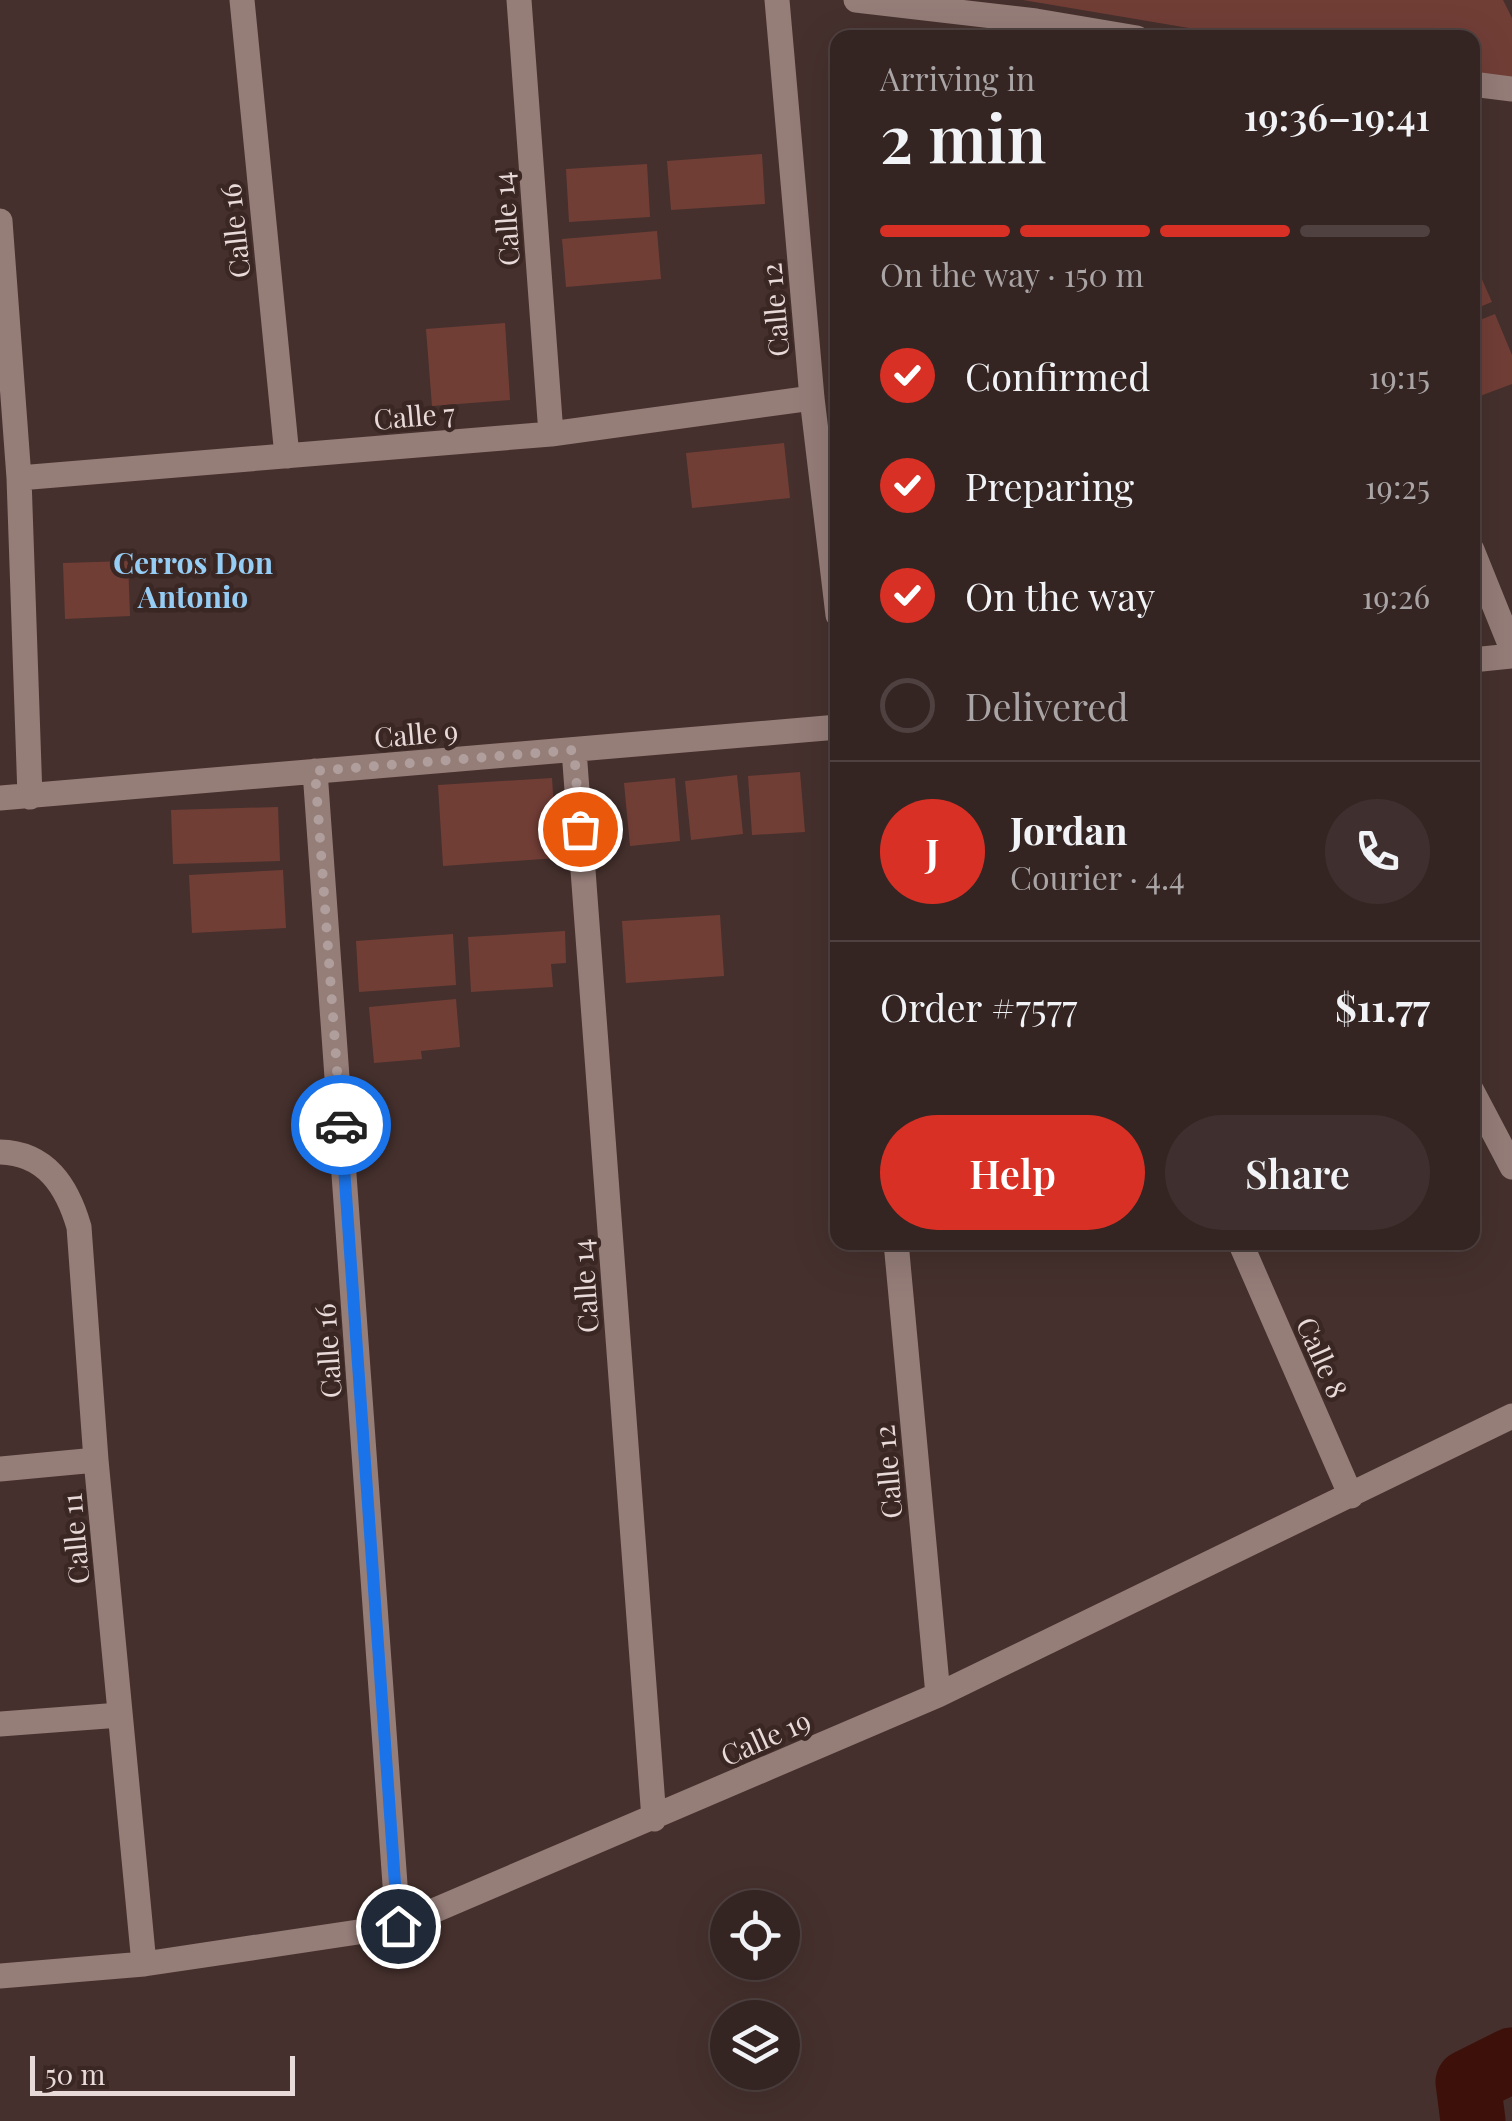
<!DOCTYPE html>
<html lang="en">
<head>
<meta charset="utf-8">
<style>
  :root { --surface:#342422; --page:#3f302f; --text:#f1f3f6; --muted:#a9a4a5; --line:#4e4140; --accent:#d93025 }
  body { margin:0; font-family:"Playfair Display",serif; background:var(--page); color:var(--text); height:100vh; display:flex; flex-direction:column; font-size:38px; white-space:nowrap }
  * { box-sizing:border-box; margin:0 }
  p { font-size:32px; color:var(--muted) }
  .icon { flex:none; width:55px; height:55px; fill:none; stroke:currentColor; stroke-width:2; stroke-linecap:round; stroke-linejoin:round }
  .map { position:relative; flex:1; overflow:hidden }
  .side { position:absolute; left:830px; top:30px; width:650px; height:1220px; display:flex; flex-direction:column; background:var(--surface); border-radius:20px; box-shadow:0 10px 40px #0002,0 0 0 2px var(--line) }
  .side>* { flex:none }
  .fabs { position:absolute; left:710px; top:1890px; display:grid; gap:20px }
  .fabs a { display:grid; place-items:center; width:90px; height:90px; border-radius:50%; background:var(--surface); box-shadow:0 10px 40px #0002,0 0 0 2px var(--line); font-size:50px }
  .scale { position:absolute; left:30px; bottom:25px; width:265px; box-sizing:border-box; padding-left:10px; border:5px solid #e8dad8; border-top:0; font-size:28px; line-height:35px; white-space:nowrap; color:#e8dad8; -webkit-text-stroke:8px #3a2623; paint-order:stroke }
  .pin { position:absolute; display:grid; place-items:center; width:85px; height:85px; color:#fff; margin:-42px; border:5px solid #fff; border-radius:50%; box-shadow:0 2px 10px #0007 }
  .courier { position:absolute; display:grid; place-items:center; width:100px; height:100px; margin:-50px; border:8px solid #1a73e8; border-radius:50%; background:#fff; color:#222; box-shadow:0 2px 12px #0007 }
  .headline em { font-style:normal; font-weight:600 }
  .headline div { display:flex; flex-direction:column-reverse }
  .headline { display:flex; align-items:center; justify-content:space-between; height:170px; padding:0 50px }
  h1 { font-size:65px; font-weight:600; line-height:75px }
  .bar { display:grid; grid-template-columns:repeat(4,1fr); gap:15px 10px; align-content:center; height:120px; padding:0 50px }
  .bar i { height:12px; border-radius:8px; background:var(--line) }
  .bar .selected { background:var(--accent) }
  .bar p { grid-column:span 4 }
  .line { display:flex; align-items:center; gap:25px; padding:0 50px; border-top:2px solid var(--line) }
  .line div { flex:1 }
  .round { display:grid; place-items:center; flex:none; width:105px; height:105px; border-radius:52px; background:var(--page) }
  ol { padding:0 50px; list-style:none }
  li { display:flex; align-items:center; gap:30px; height:110px }
  li p { margin-inline-start:auto }
  li .icon { padding:10px; border-radius:50%; background:var(--accent); color:#fff; stroke-width:4 }
  li:last-child { color:var(--muted) }
  li i { width:55px; height:55px; border:5px solid var(--line); border-radius:50% }
  .action { display:flex; gap:20px; margin-top:auto; padding:20px 50px }
  .action a { flex:1; height:115px; border-radius:60px; background:var(--accent); color:#fff; font-size:40px; font-weight:600; line-height:115px; text-align:center }
  .action a+a { background:var(--page); color:var(--text) }
  .map>svg:first-child { display:block }
  .lines { fill:none; stroke-linecap:round; stroke-linejoin:round }
  .river { stroke:#3e100a; stroke-width:65 }
  .building { fill:#713e36 }
  .street { stroke:#957d78; stroke-width:25 }
  .done { stroke:#af9e9c; stroke-width:10; stroke-dasharray:0 18 }
  .route { stroke:#1a73e8; stroke-width:12 }
  .labels { text-anchor:middle; dominant-baseline:central; stroke-width:9; stroke-linejoin:round; paint-order:stroke }
  .street-label { font-size:28px; fill:#e8dad8; stroke:#3a2623 }
  .neighbourhood-label { font-size:30px; font-weight:bold; fill:#96cdf5; stroke:#3a2623 }
</style>
</head>
<body>
<div class="map">
<svg width="1512" height="2121" viewBox="0 0 1512 2121">
  <rect width="100%" height="100%" fill="#45302d"/>
  <g class="lines">
    <path class="river" d="M 1473,2121 L 1468,2082 L 1512,2060"/>
  </g>
  <path class="building" d="M 1023,0 L 1503,0 L 1512,18 L 1512,79 L 1472,73 L 1472,38 L 1248,38 Z
    M 762,154 L 765,204 L 671,210 L 667,161 Z
    M 647,164 L 650,217 L 569,222 L 566,169 Z
    M 657,231 L 661,279 L 566,287 L 562,239 Z
    M 1472,257 L 1492,302 L 1472,310 Z
    M 1495,314 L 1512,355 L 1512,384 L 1472,399 L 1472,323 Z
    M 505,323 L 510,400 L 432,406 L 426,329 Z
    M 784,443 L 790,498 L 692,508 L 686,453 Z
    M 128,561 L 130,616 L 65,619 L 63,563 Z
    M 800,772 L 805,832 L 752,835 L 748,776 Z
    M 737,775 L 743,834 L 691,840 L 685,781 Z
    M 552,778 L 557,858 L 443,866 L 438,785 Z
    M 675,778 L 680,841 L 630,846 L 624,783 Z
    M 278,807 L 280,861 L 173,864 L 171,810 Z
    M 283,870 L 286,928 L 192,933 L 189,875 Z
    M 720,915 L 724,976 L 626,983 L 622,921 Z
    M 565,931 L 566,963 L 551,964 L 553,987 L 471,992 L 468,937 Z
    M 453,934 L 456,985 L 359,992 L 356,941 Z
    M 456,999 L 460,1047 L 421,1051 L 422,1059 L 374,1063 L 369,1007 Z"/>
  <g class="lines">
    <path class="street" d="M 242,0 L 287,456
      M 519,0 L 551,434
      M 777,0 L 812,398 L 838,615
      M 856,0 L 1036,21 L 1137,38
      M 1472,84 L 1512,89
      M 0,221 L 19,478 L 30,797
      M 19,478 L 551,434 L 812,398
      M 1472,550 L 1512,649
      M 1472,660 L 1512,656
      M 574,750 L 654,1819
      M 315,771 L 398,1926
      M 0,798 L 838,727
      M 1472,1091 L 1512,1167
      M 0,1152 C 46,1153 67,1186 79,1227 L 96,1460 L 144,1964
      M 896,1242 L 938,1695
      M 1240,1242 L 1351,1496
      M 0,1469 L 96,1460
      M 0,1724 L 120,1715
      M 0,1976 L 144,1964 L 398,1926 L 938,1695 L 1512,1416"/>
  </g>
  <g class="lines">
    <path class="done" d="M 341,1125 L 315,771 L 574,750 L 580,829"/>
    <path class="route" d="M 341,1125 L 398,1926"/>
  </g>
  <g class="labels">
    <g class="street-label">
      <text transform="translate(505 219) rotate(-94)">Calle 14</text>
      <text transform="translate(234 231) rotate(-96)">Calle 16</text>
      <text transform="translate(774 310) rotate(-95)">Calle 12</text>
      <text transform="translate(414 415) rotate(-5)">Calle 7</text>
      <text transform="translate(416 733) rotate(-5)">Calle 9</text>
      <text transform="translate(584 1286) rotate(-94)">Calle 14</text>
      <text transform="translate(327 1351) rotate(-94)">Calle 16</text>
      <text transform="translate(1323 1357) rotate(66)">Calle 8</text>
      <text transform="translate(887 1472) rotate(-95)">Calle 12</text>
      <text transform="translate(74 1539) rotate(-95)">Calle 11</text>
      <text transform="translate(765 1737) rotate(-24)">Calle 19</text>
    </g>
    <g class="neighbourhood-label">
      <text x="193" y="562">Cerros Don<tspan x="193" dy="34">Antonio</tspan></text>
    </g>
  </g>
</svg>
<div class="fabs">
<a><svg class="icon" aria-label="locate" viewBox="0 0 24 24"><circle cx="12" cy="12" r="6"/><path d="M12 2v4M12 18v4M2 12h4M18 12h4"/></svg></a>
<a><svg class="icon" aria-label="layers" viewBox="0 0 24 24"><path d="M12 4l9 5-9 5-9-5zM3 14l9 5 9-5"/></svg></a>
</div>
<div class="scale">50 m</div>
<div class="pin" style="left:580px;top:829px;background:#ea580c"><svg class="icon" aria-label="bag" viewBox="0 0 24 24"><path d="M5 8h14l-1 12H6zM9 8a3 3 0 0 1 6 0"/></svg></div>
<div class="pin" style="left:398px;top:1926px;background:#1f2937"><svg class="icon" aria-label="home" viewBox="0 0 24 24"><path d="M3 11l9-7 9 7M6 9v11h12V9"/></svg></div>
<div class="courier" style="left:341px;top:1125px"><svg class="icon" aria-label="car" viewBox="0 0 24 24"><path d="M5 17H2v-5l4-1 3-4h7l3 4 3 1v5h-3M9 17h6M6 11h13"/><circle cx="7" cy="17" r="2"/><circle cx="17" cy="17" r="2"/></svg></div>
<section class="side">
<div class="headline"><div><h1>2 min</h1><p>Arriving in</p></div><em>19:36–19:41</em></div>
<div class="bar"><i class="selected"></i><i class="selected"></i><i class="selected"></i><i></i><p>On the way · 150 m</p></div>
<ol>
<li><svg class="icon" aria-label="check" viewBox="0 0 24 24"><path d="M5 12l5 5 9-10"/></svg>Confirmed<p>19:15</p></li>
<li><svg class="icon" aria-label="check" viewBox="0 0 24 24"><path d="M5 12l5 5 9-10"/></svg>Preparing<p>19:25</p></li>
<li><svg class="icon" aria-label="check" viewBox="0 0 24 24"><path d="M5 12l5 5 9-10"/></svg>On the way<p>19:26</p></li>
<li><i></i>Delivered</li>
</ol>
<div class="line" style="height:180px"><b class="round" style="background:var(--accent);color:#fff">J</b><div><b>Jordan</b><p>Courier · 4.4</p></div><a class="round"><svg class="icon" aria-label="phone" viewBox="0 0 24 24"><path d="M5 4h4l2 5-3 2q2 4 5 5l2-3 5 2v4C11 20 4 13 5 4z"/></svg></a></div>
<div class="line" style="height:130px"><div>Order #7577</div><b>$11.77</b></div>
<div class="action"><a>Help</a><a>Share</a></div>
</section>
</div>
</body>
</html>
